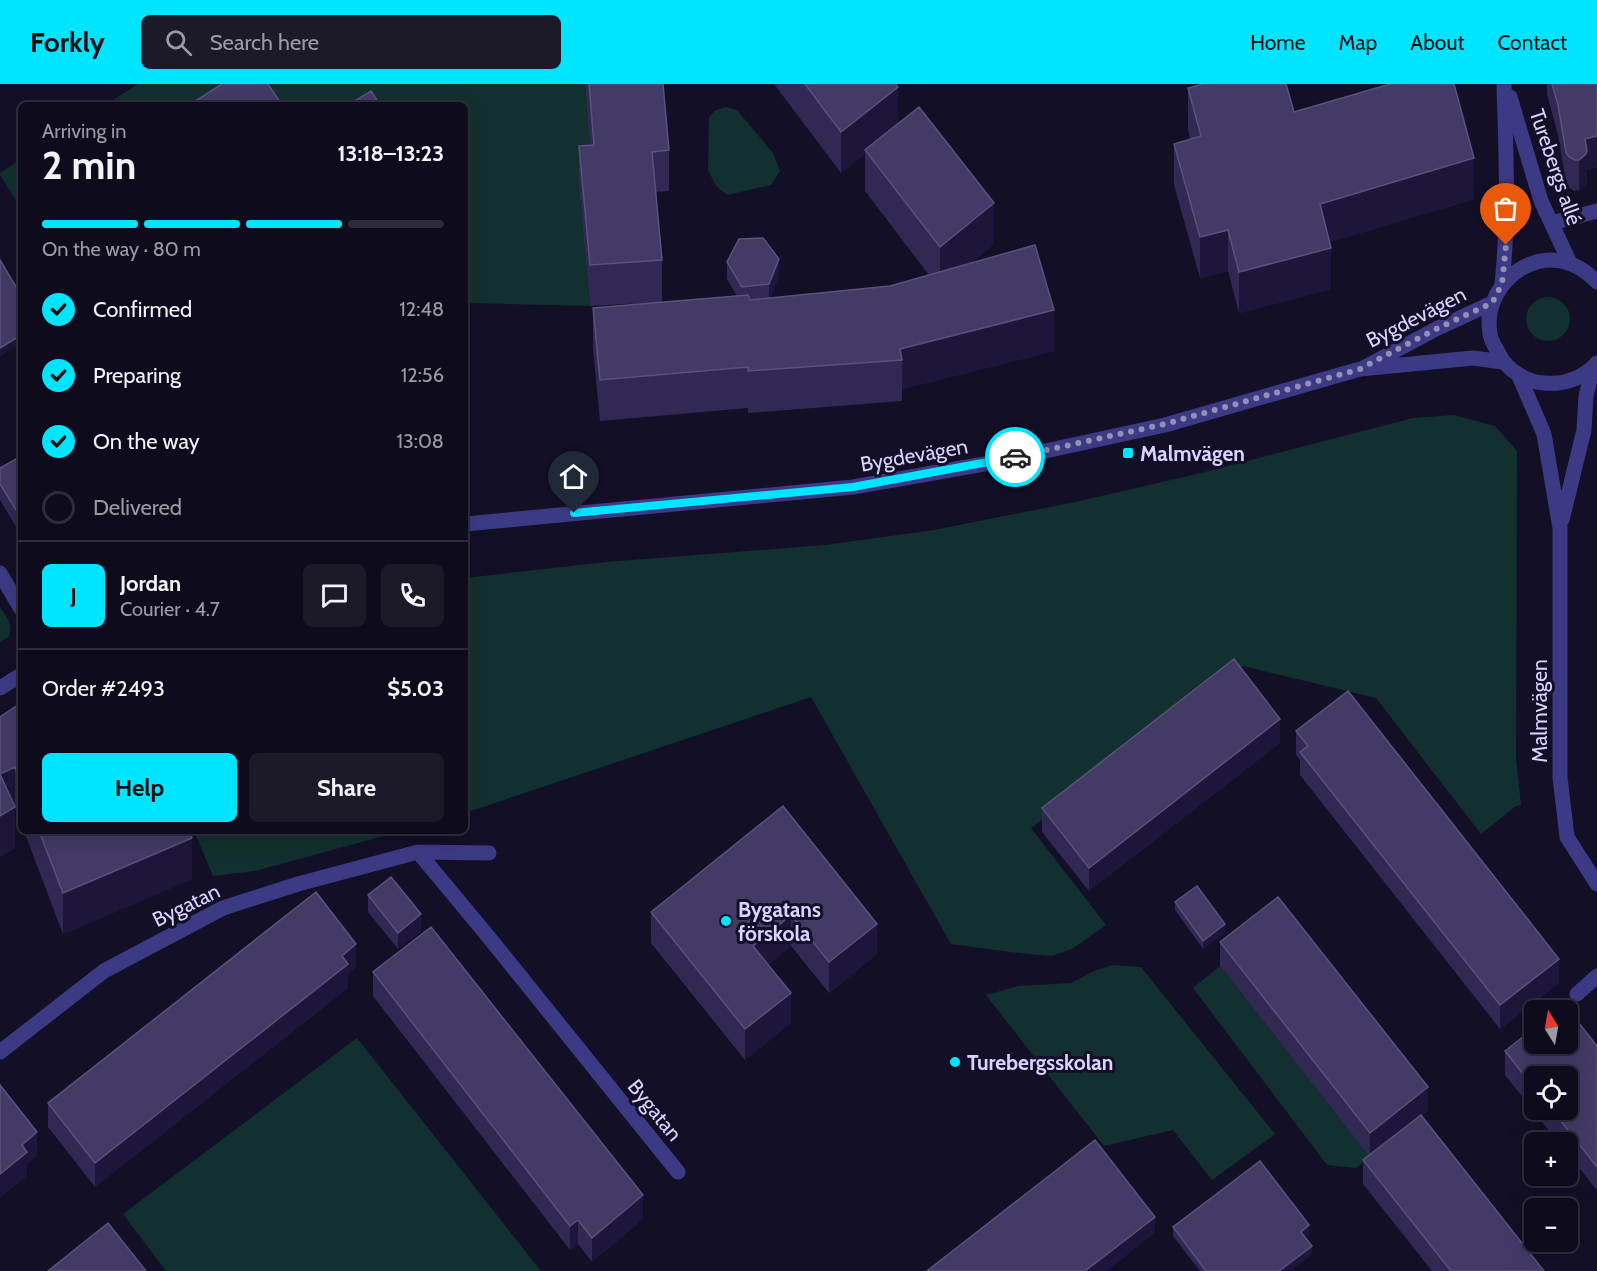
<!DOCTYPE html>
<html lang="en">
<head>
<meta charset="utf-8">
<style>
  :root { --surface:#0e0b1c; --page:#1c1929; --text:#f1f3f6; --muted:#9b9ba3; --line:#2e2b3b; --accent:#00e5ff }
  body { margin:0; font-family:Cabin,sans-serif; background:var(--page); color:var(--text); height:100vh; display:flex; flex-direction:column; font-size:22px; white-space:nowrap }
  * { box-sizing:border-box; margin:0 }
  p { font-size:20px; color:var(--muted) }
  .icon { flex:none; width:33px; height:33px; fill:none; stroke:currentColor; stroke-width:2; stroke-linecap:round; stroke-linejoin:round }
  .map { position:relative; flex:1; overflow:hidden }
  .sheet { position:absolute; left:18px; top:18px; width:450px; height:732px; display:flex; flex-direction:column; background:var(--surface); border-radius:9px; box-shadow:0 6px 24px #0002,0 0 0 2px var(--line) }
  .sheet>* { flex:none }
  .needle { width:39px; rotate:349deg }
  .controls { position:absolute; left:1524px; top:916px; display:grid; gap:12px }
  .controls a { display:grid; place-items:center; width:54px; height:54px; border-radius:9px; background:var(--surface); box-shadow:0 6px 24px #0002,0 0 0 2px var(--line); font-size:30px }
  .pin { position:absolute; display:grid; place-items:center; width:51px; height:51px; color:#fff; margin:-62px -26px; border-radius:50% 50% 50% 0; rotate:-45deg; box-shadow:0 0 6px #0007 }
  .pin .icon { rotate:45deg }
  .courier { position:absolute; display:grid; place-items:center; width:60px; height:60px; margin:-30px; border:4px solid #00e5ff; border-radius:50%; background:#fff; color:#222; box-shadow:0 2px 8px #0007 }
  .summary em { font-style:normal; font-weight:700 }
  .summary div { display:flex; flex-direction:column-reverse }
  .summary { display:flex; align-items:center; justify-content:space-between; height:102px; padding:0 24px }
  h1 { font-size:39px; font-weight:700; line-height:45px }
  .bar { display:grid; grid-template-columns:repeat(4,1fr); gap:9px 6px; align-content:center; height:72px; padding:0 24px }
  .bar i { height:8px; border-radius:4px; background:var(--line) }
  .bar .selected { background:var(--accent) }
  .bar p { grid-column:span 4 }
  .line { display:flex; align-items:center; gap:15px; padding:0 24px; border-top:2px solid var(--line) }
  .line div { flex:1 }
  .round { display:grid; place-items:center; flex:none; width:63px; height:63px; border-radius:9px; background:var(--page) }
  ol { padding:0 24px; list-style:none }
  li { display:flex; align-items:center; gap:18px; height:66px }
  li p { margin-inline-start:auto }
  li .icon { padding:6px; border-radius:50%; background:var(--accent); color:#111; stroke-width:4 }
  li:last-child { color:var(--muted) }
  li i { width:33px; height:33px; border:3px solid var(--line); border-radius:50% }
  .primary-button { display:flex; gap:12px; margin-top:auto; padding:12px 24px }
  .primary-button a { flex:1; height:69px; border-radius:9px; background:var(--accent); color:#111; font-size:24px; font-weight:700; line-height:69px; text-align:center }
  .primary-button a+a { background:var(--page); color:var(--text) }
  header { display:flex; align-items:center; gap:36px; box-sizing:border-box; height:84px; padding:0 30px; background:var(--accent); color:#111 }
  header strong { font-size:28px }
  nav { display:flex; gap:33px; margin-inline-start:auto; font-size:21px }
  .search { width:420px; height:54px; background:var(--page); display:flex; align-items:center; gap:15px; box-sizing:border-box; padding:0 21px; border-radius:9px; color:var(--muted); font-size:22px }
  .map>svg:first-child { display:block }
  .green { fill:#12302f }
  .lines { fill:none; stroke-linecap:round; stroke-linejoin:round }
  .minor { stroke:#3d3a85; stroke-width:15 }
  .wall { fill:#312854; fill-rule:evenodd }
  .shaded-wall { fill:#1d163a }
  .building { fill:#433a66; stroke:#5a527e; stroke-width:1.5 }
  .done { stroke:#948fb3; stroke-width:6; stroke-dasharray:0 10.8 }
  .route { stroke:#00e5ff; stroke-width:8 }
  .poi-dot { fill:#00e5ff; stroke:#130f26; stroke-width:2 }
  .labels { text-anchor:middle; dominant-baseline:central; stroke-width:6; stroke-linejoin:round; paint-order:stroke }
  .street-label { font-size:21px; fill:#d9d4ff; stroke:#130f26 }
  .poi-label { font-size:21px; font-weight:bold; fill:#d9d4ff; stroke:#130f26; text-anchor:start }
</style>
</head>
<body>
<header>
<strong>Forkly</strong>
<div class="search"><svg class="icon" aria-label="search" viewBox="0 0 24 24"><circle cx="10" cy="10" r="6"/><path d="M15 15l6 6"/></svg>Search here</div>
<nav><a>Home</a><a>Map</a><a>About</a><a>Contact</a></nav>
</header>
<div class="map">
<svg width="1597" height="1187" viewBox="0 0 1597 1187">
  <rect width="100%" height="100%" fill="#130f26"/>
  <path class="green" d="M 138,0 L 585,0 L 594,102 L 579,103 L 590,222 L 465,219 L 465,21 L 105,21 Z
    M 726,23 L 737,26 L 773,69 L 780,87 L 771,101 L 727,111 L 716,102 L 708,86 L 709,33 L 716,26 Z
    M 21,75 L 21,124 L 0,91 L 0,89 Z
    M1526 235a22 22 0 1 1 44 0a22 22 0 1 1-44 0Z
    M 1454,331 L 1495,342 L 1517,367 L 1516,674 L 1521,721 L 1516,722 L 1481,750 L 1376,614 L 1243,582 L 1031,744 L 1106,841 L 1072,865 L 1052,872 L 1018,869 L 951,860 L 811,613 L 465,729 L 465,494 L 606,478 L 825,461 L 934,446 L 1075,418 L 1197,390 L 1413,334 Z
    M 0,524 C 8,533 13,542 9,553 L 0,558 Z
    M 194,747 L 402,747 L 255,787 L 213,792 Z
    M 1112,881 L 1141,883 L 1275,1050 L 1212,1096 L 1173,1046 L 1104,1062 L 986,911 L 1018,902 L 1071,899 L 1094,887 Z
    M 1220,882 L 1370,1073 L 1356,1084 L 1327,1081 L 1193,904 Z
    M 357,954 L 541,1187 L 166,1187 L 123,1130 Z"/>
  <g class="lines">
    <path class="minor" d="M 1510,13 L 1541,117 L 1570,179
      M 1552,139 L 1597,127
      M 1597,198 C 1589,190 1582,184 1571,180 C 1528,163 1482,205 1490,250 C 1491,257 1496,264 1499,270 C 1507,286 1526,298 1544,299 C 1564,301 1584,294 1597,279
      M 1502,200 C 1509,133 1506,67 1504,0
      M 1365,283 L 1436,245 L 1492,219
      M 1519,292 L 1544,350 L 1560,444 L 1560,693 L 1567,753 L 1597,800
      M 1562,436 L 1584,346 L 1586,312 L 1593,283
      M 465,440 L 853,403 L 990,379 L 1165,341 L 1360,285 L 1473,274 L 1503,278
      M 0,489 L 21,525
      M 0,604 L 21,591
      M 418,768 L 487,851 L 678,1088
      M 1577,910 L 1597,892
      M 0,968 L 104,887 L 223,824 L 298,800 L 418,768 L 489,769"/>
  </g>
  <path class="wall" d="M 585,0 L 663,0 L 669,66 L 669,107 L 655,108 L 662,176 L 662,218 L 590,222 L 579,103 L 579,62 L 590,61 Z
    M 774,0 L 896,0 L 898,39 L 994,160 L 971,179 L 1054,267 L 902,305 L 902,317 L 748,329 L 748,324 L 600,337 L 593,265 L 593,224 L 737,212 L 727,195 L 727,178 L 779,192 L 770,214 L 890,202 L 929,191 L 865,107 L 865,70 L 841,89 Z
    M 1547,0 L 1597,0 L 1597,83 L 1587,85 L 1587,97 L 1586,101 L 1579,106 L 1575,107 L 1569,104 L 1566,99 L 1558,51 L 1547,10 Z
    M 1188,4 L 1294,28 L 1474,115 L 1330,158 L 1331,205 L 1239,229 L 1228,187 L 1200,194 L 1174,101 L 1174,60 L 1190,55 L 1188,45 Z
    M 21,372 L 21,451 L 0,416 L 0,384 Z
    M 21,619 L 21,740 L 15,724 L 15,764 L 0,773 L 0,633 Z
    M 1296,647 L 1559,899 L 1500,945 L 1300,691 L 1300,676 L 1296,671 Z
    M 1280,659 L 1089,807 L 1042,748 L 1042,724 Z
    M 783,722 L 877,870 L 829,909 L 791,862 L 768,881 L 791,939 L 745,976 L 651,859 L 651,828 Z
    M 24,747 L 190,747 L 192,795 L 63,850 Z
    M 368,811 L 421,847 L 398,865 L 368,828 Z
    M 1175,818 L 1225,849 L 1203,865 L 1175,826 Z
    M 1220,858 L 1428,1027 L 1422,1032 L 1544,1187 L 1432,1187 L 1363,1100 L 1363,1076 L 1369,1072 L 1220,882 Z
    M 356,883 L 348,890 L 348,904 L 95,1103 L 48,1043 L 48,1019 Z
    M 373,888 L 643,1135 L 592,1178 L 578,1160 L 570,1166 L 373,912 Z
    M 1597,962 L 1597,1107 L 1568,1069 L 1568,1059 L 1559,1059 L 1505,991 L 1505,967 ZM 1534,993 L 1568,1026 L 1534,1026 Z
    M 1173,1143 L 1309,1150 L 1305,1153 L 1312,1170 L 1290,1187 L 1200,1187 L 1173,1152 Z"/>
  <path class="shaded-wall" d="M 898,3 L 898,44 L 865,66 L 865,70 L 841,89 L 841,48 Z
    M 1597,52 L 1597,83 L 1587,85 L 1587,97 L 1586,101 L 1579,106 L 1579,76 L 1585,55 Z
    M 1474,74 L 1474,115 L 1320,161 L 1320,120 Z
    M 994,119 L 994,160 L 940,204 L 940,163 Z
    M 1228,146 L 1228,187 L 1200,194 L 1200,153 Z
    M 1331,164 L 1331,205 L 1239,229 L 1239,188 Z
    M 779,175 L 779,192 L 769,217 L 769,200 Z
    M 1054,226 L 1054,267 L 902,305 L 902,276 L 900,265 Z
    M 21,251 L 21,259 L 0,273 L 0,264 Z
    M 1280,635 L 1280,659 L 1089,807 L 1089,784 Z
    M 15,683 L 15,764 L 0,773 L 0,690 Z
    M 192,754 L 192,795 L 63,850 L 63,809 Z
    M 421,830 L 421,847 L 398,865 L 398,849 Z
    M 791,831 L 791,862 L 753,893 L 753,862 Z
    M 877,840 L 877,870 L 829,909 L 829,878 Z
    M 1225,840 L 1225,849 L 1203,865 L 1203,857 Z
    M 356,860 L 356,883 L 348,890 L 348,904 L 95,1103 L 95,1079 Z
    M 1559,875 L 1559,899 L 1500,945 L 1500,921 Z
    M 791,909 L 791,939 L 745,976 L 745,945 Z
    M 1428,1003 L 1428,1027 L 1370,1073 L 1370,1049 Z
    M 37,1048 L 37,1072 L 27,1080 L 27,1092 L 0,1114 L 0,1090 L 22,1061 Z
    M 643,1111 L 643,1135 L 592,1178 L 592,1154 Z
    M 1155,1133 L 1155,1149 L 1107,1187 L 1085,1187 Z
    M 578,1136 L 578,1160 L 570,1166 L 570,1142 Z
    M 1309,1141 L 1309,1150 L 1301,1156 L 1301,1148 Z
    M 1312,1162 L 1312,1170 L 1290,1187 L 1279,1187 Z"/>
  <path class="building" d="M 222,0 L 268,0 L 282,21 L 189,21 Z
    M 589,0 L 663,0 L 669,66 L 652,68 L 662,176 L 590,181 L 579,62 L 594,61 Z
    M 805,0 L 896,0 L 898,3 L 841,48 Z
    M 1203,0 L 1286,0 L 1294,28 L 1390,0 L 1454,0 L 1474,74 L 1320,120 L 1331,164 L 1239,188 L 1228,146 L 1200,153 L 1174,60 L 1201,52 L 1188,4 Z
    M 1552,0 L 1597,0 L 1597,52 L 1585,55 L 1587,67 L 1586,70 L 1579,76 L 1575,76 L 1569,73 L 1566,68 L 1558,21 Z
    M 371,7 L 380,21 L 348,21 Z
    M 919,23 L 994,119 L 940,163 L 865,66 Z
    M 763,154 L 779,175 L 769,200 L 742,203 L 727,178 L 739,155 Z
    M 1035,161 L 1054,226 L 900,265 L 902,276 L 748,287 L 748,283 L 600,296 L 593,224 L 748,211 L 750,216 L 890,202 Z
    M 0,176 L 21,211 L 21,251 L 0,264 Z
    M 21,372 L 21,434 L 0,400 L 0,384 Z
    M 1234,575 L 1280,635 L 1089,784 L 1042,724 Z
    M 1348,607 L 1559,875 L 1500,921 L 1300,668 L 1308,662 L 1296,647 Z
    M 21,619 L 21,699 L 15,683 L 0,690 L 15,723 L 0,732 L 0,633 Z
    M 783,722 L 877,840 L 829,878 L 791,831 L 753,862 L 791,909 L 745,945 L 651,828 Z
    M 39,747 L 190,747 L 192,754 L 63,809 Z
    M 391,793 L 421,830 L 398,849 L 368,811 Z
    M 1197,802 L 1225,840 L 1203,857 L 1175,818 Z
    M 316,808 L 356,860 L 342,872 L 348,880 L 95,1079 L 48,1019 Z
    M 1278,813 L 1428,1003 L 1370,1049 L 1220,858 Z
    M 431,843 L 643,1111 L 592,1154 L 578,1136 L 570,1142 L 373,888 Z
    M 1564,920 L 1597,962 L 1597,1083 L 1552,1026 L 1568,1026 L 1568,993 L 1534,993 L 1534,1004 L 1505,967 L 1534,944 L 1534,960 L 1568,960 L 1568,927 L 1556,927 Z
    M 0,1001 L 37,1048 L 22,1061 L 27,1068 L 0,1090 Z
    M 1421,1031 L 1544,1187 L 1451,1187 L 1363,1076 Z
    M 1095,1056 L 1155,1133 L 1085,1187 L 927,1187 Z
    M 1260,1077 L 1309,1141 L 1301,1148 L 1312,1162 L 1279,1187 L 1206,1187 L 1173,1143 Z
    M 108,1139 L 146,1187 L 48,1187 Z"/>
  <g class="lines">
    <path class="done" d="M 1015,373 L 1165,340 L 1360,285 L 1436,245 L 1492,219 L 1502,200 L 1506,161"/>
    <path class="route" d="M 574,429 L 853,403 L 1015,373"/>
  </g>
  <g class="poi-dot">
    <rect x="1122" y="363" width="12" height="12" rx="3"/>
    <circle cx="726" cy="837" r="6"/>
    <circle cx="955" cy="978" r="6"/>
  </g>
  <g class="labels">
    <g class="street-label">
      <text transform="translate(1556 83) rotate(71)">Turebergs allé</text>
      <text transform="translate(1416 233) rotate(-27)">Bygdevägen</text>
      <text transform="translate(914 371) rotate(-10)">Bygdevägen</text>
      <text transform="translate(1539 627) rotate(-90)">Malmvägen</text>
      <text transform="translate(186 821) rotate(-26)">Bygatan</text>
      <text transform="translate(655 1026) rotate(51)">Bygatan</text>
    </g>
    <g class="poi-label">
      <text x="1140" y="369">Malmvägen</text>
      <text x="738" y="825">Bygatans<tspan x="738" dy="24">förskola</tspan></text>
      <text x="967" y="978">Turebergsskolan</text>
    </g>
  </g>
</svg>
<div class="controls">
<a><svg class="needle" viewBox="-14 -14 28 28"><path d="M0-13l5 13h-10z" fill="#e53935"/><path d="M0 13l5-13h-10z" fill="#9b9ba3"/></svg></a>
<a><svg class="icon" aria-label="locate" viewBox="0 0 24 24"><circle cx="12" cy="12" r="6"/><path d="M12 2v4M12 18v4M2 12h4M18 12h4"/></svg></a>
<a>+</a>
<a>−</a>
</div>
<div class="pin" style="left:1506px;top:161px;background:#ea580c"><svg class="icon" aria-label="bag" viewBox="0 0 24 24"><path d="M5 8h14l-1 12H6zM9 8a3 3 0 0 1 6 0"/></svg></div>
<div class="pin" style="left:574px;top:429px;background:#1f2937"><svg class="icon" aria-label="home" viewBox="0 0 24 24"><path d="M3 11l9-7 9 7M6 9v11h12V9"/></svg></div>
<div class="courier" style="left:1015px;top:373px"><svg class="icon" aria-label="car" viewBox="0 0 24 24"><path d="M5 17H2v-5l4-1 3-4h7l3 4 3 1v5h-3M9 17h6M6 11h13"/><circle cx="7" cy="17" r="2"/><circle cx="17" cy="17" r="2"/></svg></div>
<section class="sheet">
<div class="summary"><div><h1>2 min</h1><p>Arriving in</p></div><em>13:18–13:23</em></div>
<div class="bar"><i class="selected"></i><i class="selected"></i><i class="selected"></i><i></i><p>On the way · 80 m</p></div>
<ol>
<li><svg class="icon" aria-label="check" viewBox="0 0 24 24"><path d="M5 12l5 5 9-10"/></svg>Confirmed<p>12:48</p></li>
<li><svg class="icon" aria-label="check" viewBox="0 0 24 24"><path d="M5 12l5 5 9-10"/></svg>Preparing<p>12:56</p></li>
<li><svg class="icon" aria-label="check" viewBox="0 0 24 24"><path d="M5 12l5 5 9-10"/></svg>On the way<p>13:08</p></li>
<li><i></i>Delivered</li>
</ol>
<div class="line" style="height:108px"><b class="round" style="background:var(--accent);color:#111">J</b><div><b>Jordan</b><p>Courier · 4.7</p></div><a class="round"><svg class="icon" aria-label="chat" viewBox="0 0 24 24"><path d="M4 5h16v11H9l-5 4z"/></svg></a><a class="round"><svg class="icon" aria-label="phone" viewBox="0 0 24 24"><path d="M5 4h4l2 5-3 2q2 4 5 5l2-3 5 2v4C11 20 4 13 5 4z"/></svg></a></div>
<div class="line" style="height:78px"><div>Order #2493</div><b>$5.03</b></div>
<div class="primary-button"><a>Help</a><a>Share</a></div>
</section>
</div>
</body>
</html>
